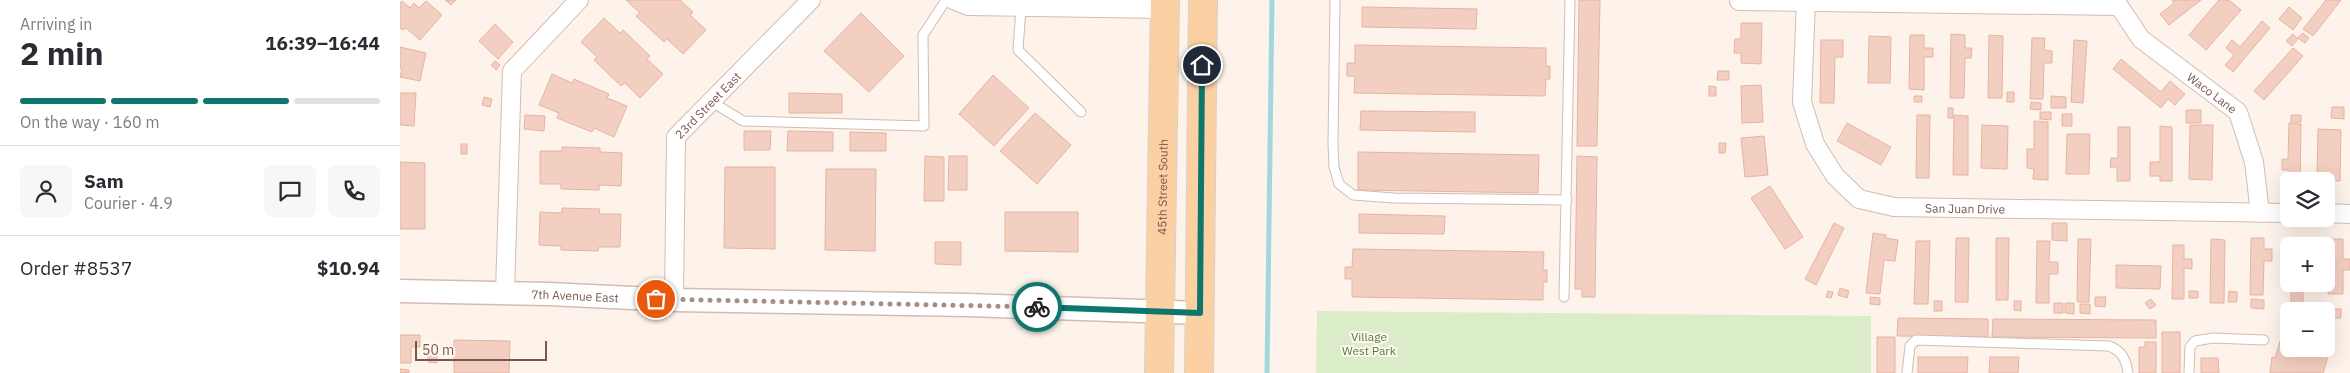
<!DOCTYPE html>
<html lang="en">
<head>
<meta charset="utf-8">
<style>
  :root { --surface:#fff; --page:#f7f7f7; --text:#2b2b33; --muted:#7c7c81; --line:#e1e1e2; --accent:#0f766e }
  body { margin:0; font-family:"IBM Plex Sans",sans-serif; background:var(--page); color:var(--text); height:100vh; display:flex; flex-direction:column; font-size:19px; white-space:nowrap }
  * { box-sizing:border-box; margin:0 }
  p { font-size:16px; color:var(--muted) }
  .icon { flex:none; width:28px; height:28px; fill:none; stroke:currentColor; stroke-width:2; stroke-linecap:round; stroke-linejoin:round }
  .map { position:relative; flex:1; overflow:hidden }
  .drawer { display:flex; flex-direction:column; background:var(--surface); width:400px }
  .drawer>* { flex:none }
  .controls { position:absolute; left:1880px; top:172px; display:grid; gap:10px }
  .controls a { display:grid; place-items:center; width:55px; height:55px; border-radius:8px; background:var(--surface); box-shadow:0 5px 20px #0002; font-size:25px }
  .scale { position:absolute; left:15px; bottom:12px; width:132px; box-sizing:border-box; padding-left:5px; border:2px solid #79574c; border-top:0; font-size:14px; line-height:18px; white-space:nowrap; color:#79574c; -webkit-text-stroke:4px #fff8f1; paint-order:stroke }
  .pin { position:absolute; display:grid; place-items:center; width:42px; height:42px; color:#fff; margin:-21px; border:2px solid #fff; border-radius:50%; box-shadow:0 1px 5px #0007 }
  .courier { position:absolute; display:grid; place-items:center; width:50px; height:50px; margin:-25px; border:4px solid #0f766e; border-radius:50%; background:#fff; color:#222; box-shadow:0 1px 6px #0007 }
  .headline em { font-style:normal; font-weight:800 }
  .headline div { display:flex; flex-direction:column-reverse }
  .headline { display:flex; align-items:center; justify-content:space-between; height:85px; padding:0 20px }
  h1 { font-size:32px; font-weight:800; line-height:38px }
  .bar { display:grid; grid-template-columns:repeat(4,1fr); gap:8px 5px; align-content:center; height:60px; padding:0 20px }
  .bar i { height:6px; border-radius:4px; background:var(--line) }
  .bar .selected { background:var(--accent) }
  .bar p { grid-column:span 4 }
  .line { display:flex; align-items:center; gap:12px; padding:0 20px; border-top:1px solid var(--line) }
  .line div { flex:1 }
  .round { display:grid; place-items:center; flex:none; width:52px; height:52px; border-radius:8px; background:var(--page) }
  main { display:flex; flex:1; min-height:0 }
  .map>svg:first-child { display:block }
  .green { fill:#daecc8 }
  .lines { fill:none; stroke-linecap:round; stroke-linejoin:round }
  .stream { stroke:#a4d7da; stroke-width:5 }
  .building { fill:#f3cfc1; stroke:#e6b3a1 }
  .service-casing { stroke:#d3bcb2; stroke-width:11 }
  .minor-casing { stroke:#d3bcb2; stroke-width:20 }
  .tertiary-casing { stroke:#d3bcb2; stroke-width:25 }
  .primary-casing { stroke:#d9d0cd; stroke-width:30 }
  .service { stroke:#fff; stroke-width:9 }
  .minor { stroke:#fff; stroke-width:18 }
  .tertiary { stroke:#fff; stroke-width:22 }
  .primary { stroke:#fbd0a3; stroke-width:28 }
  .done { stroke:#a78e83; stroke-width:5; stroke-dasharray:0 9 }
  .route { stroke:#0f766e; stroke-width:6 }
  .labels { text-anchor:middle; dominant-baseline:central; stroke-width:4; stroke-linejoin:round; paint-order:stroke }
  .street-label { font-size:12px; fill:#79574c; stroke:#fff8f1 }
  .park-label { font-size:12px; fill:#587941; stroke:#fff8f1 }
</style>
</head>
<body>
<main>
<section class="drawer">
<div class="headline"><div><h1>2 min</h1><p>Arriving in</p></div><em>16:39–16:44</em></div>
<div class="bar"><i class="selected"></i><i class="selected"></i><i class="selected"></i><i></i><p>On the way · 160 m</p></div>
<div class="line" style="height:90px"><a class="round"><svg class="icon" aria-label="person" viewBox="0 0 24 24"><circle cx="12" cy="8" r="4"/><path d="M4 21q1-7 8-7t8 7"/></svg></a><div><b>Sam</b><p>Courier · 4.9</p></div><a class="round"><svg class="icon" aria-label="chat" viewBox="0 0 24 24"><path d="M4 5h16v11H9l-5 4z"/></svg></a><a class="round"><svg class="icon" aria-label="phone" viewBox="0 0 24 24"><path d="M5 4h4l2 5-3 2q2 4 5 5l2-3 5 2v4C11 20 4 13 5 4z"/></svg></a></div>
<div class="line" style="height:65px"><div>Order #8537</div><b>$10.94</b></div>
</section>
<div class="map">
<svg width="1950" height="373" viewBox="0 0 1950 373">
  <rect width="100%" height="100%" fill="#fdf3ea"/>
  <path class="green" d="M 917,311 L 1471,316 L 1471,373 L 916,373 Z"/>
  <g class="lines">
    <path class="stream" d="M 867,373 L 872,0"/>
  </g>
  <path class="building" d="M 45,0 L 56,0 L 51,5 Z
    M 226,0 L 280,0 L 293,12 L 290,15 L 306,30 L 283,54 L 267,39 L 264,42 L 236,16 L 240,13 Z
    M 1179,0 L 1200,0 L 1197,146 L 1177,146 Z
    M 1772,0 L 1801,0 L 1769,25 L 1760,14 L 1774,3 Z
    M 1819,0 L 1829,0 L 1841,10 L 1806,50 L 1789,35 Z
    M 1926,0 L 1941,0 L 1913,36 L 1903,29 Z
    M 2,1 L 10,8 L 14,3 L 19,8 L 26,1 L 42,15 L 20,40 L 6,28 L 3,30 L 0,28 L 0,3 Z
    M 962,7 L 1077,9 L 1076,29 L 962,27 Z
    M 1889,7 L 1902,18 L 1893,30 L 1879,19 Z
    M 461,13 L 504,56 L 469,92 L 424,51 Z
    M 204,18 L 220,33 L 223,30 L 250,56 L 247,59 L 263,74 L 240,98 L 225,83 L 221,86 L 194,60 L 197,57 L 181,42 Z
    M 1862,21 L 1870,28 L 1833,72 L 1825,65 L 1834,55 L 1826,48 L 1832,40 L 1840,47 Z
    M 1341,23 L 1362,23 L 1361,64 L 1341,63 L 1341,53 L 1334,53 L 1335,39 L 1341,39 Z
    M 95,24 L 113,42 L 98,59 L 79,41 Z
    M 1903,33 L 1909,38 L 1905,43 L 1898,38 Z
    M 1551,34 L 1565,35 L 1565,48 L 1572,48 L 1571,58 L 1565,58 L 1564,98 L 1550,98 Z
    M 1893,34 L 1898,39 L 1892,46 L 1886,41 Z
    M 1510,35 L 1524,35 L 1524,48 L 1533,48 L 1533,57 L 1524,57 L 1524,90 L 1509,89 Z
    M 1589,35 L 1603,36 L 1602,98 L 1588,98 Z
    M 1469,36 L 1491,37 L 1490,83 L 1468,83 Z
    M 1632,38 L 1645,38 L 1644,50 L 1652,51 L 1652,63 L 1644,63 L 1643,99 L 1630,99 Z
    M 1421,40 L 1443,40 L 1443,57 L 1435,57 L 1434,103 L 1420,103 Z
    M 1674,40 L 1687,41 L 1683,103 L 1671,102 Z
    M 955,45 L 1146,48 L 1146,66 L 1150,66 L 1150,79 L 1146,79 L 1145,96 L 954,93 L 955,76 L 947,76 L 947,63 L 955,63 Z
    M 0,47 L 26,53 L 20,81 L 0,77 L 2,69 L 0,68 Z
    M 1893,48 L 1903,56 L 1864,100 L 1854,91 Z
    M 1721,59 L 1761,92 L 1770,81 L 1785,94 L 1775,105 L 1768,99 L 1761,108 L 1713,69 Z
    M 95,61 L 100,65 L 96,70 L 91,65 Z
    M 1318,71 L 1329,71 L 1329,80 L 1317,80 Z
    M 152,74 L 172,83 L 174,79 L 209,94 L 207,98 L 227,106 L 214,137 L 194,128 L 192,132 L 157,118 L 159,113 L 139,105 Z
    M 593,75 L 629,108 L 594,146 L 559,114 Z
    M 1361,85 L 1363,122 L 1342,123 L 1341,86 Z
    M 1309,86 L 1316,87 L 1316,96 L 1309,96 Z
    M 1607,92 L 1614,92 L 1614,102 L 1607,102 Z
    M 0,93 L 16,93 L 14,126 L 0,125 Z
    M 389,93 L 442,94 L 442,113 L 389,113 Z
    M 1514,96 L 1522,96 L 1522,102 L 1514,102 Z
    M 1651,96 L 1666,97 L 1666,108 L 1651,108 Z
    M 84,97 L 92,99 L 90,107 L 82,105 Z
    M 1631,102 L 1641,103 L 1641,110 L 1630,109 Z
    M 1932,107 L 1944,107 L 1944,119 L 1931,118 Z
    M 1548,108 L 1553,108 L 1553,118 L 1548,118 Z
    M 1786,110 L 1801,110 L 1801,123 L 1786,123 Z
    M 961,111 L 1075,112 L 1075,132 L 960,130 Z
    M 1640,112 L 1651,112 L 1651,120 L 1640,119 Z
    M 635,113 L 671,145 L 637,184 L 600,151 Z
    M 1662,114 L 1672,114 L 1672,126 L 1662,126 Z
    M 125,115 L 145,116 L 144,131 L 124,129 Z
    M 1517,115 L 1530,115 L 1529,178 L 1516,178 Z
    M 1554,115 L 1568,116 L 1568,175 L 1553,175 Z
    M 1891,115 L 1901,115 L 1901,122 L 1891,122 Z
    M 1634,121 L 1648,122 L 1648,180 L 1633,179 L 1634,169 L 1627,168 L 1627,149 L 1634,149 Z
    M 1447,123 L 1491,147 L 1481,165 L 1437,141 Z
    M 1889,123 L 1901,124 L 1900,181 L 1889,181 L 1889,186 L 1888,170 L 1882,170 L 1882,159 L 1888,159 Z
    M 1582,125 L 1608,126 L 1607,169 L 1581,168 Z
    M 1790,125 L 1813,125 L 1812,180 L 1789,179 Z
    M 1760,126 L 1772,127 L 1772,181 L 1760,181 L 1760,176 L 1750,176 L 1750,162 L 1760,162 Z
    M 1718,127 L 1730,127 L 1730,181 L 1717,181 L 1717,167 L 1710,167 L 1711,158 L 1718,158 Z
    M 1918,129 L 1941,130 L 1940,181 L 1917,180 Z
    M 344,131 L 371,131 L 370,150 L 344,150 Z
    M 388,131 L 433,132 L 433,151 L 387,151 Z
    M 450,132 L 486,133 L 486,151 L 450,151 Z
    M 1667,134 L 1690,134 L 1689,174 L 1666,174 Z
    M 1364,136 L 1368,175 L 1345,177 L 1341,138 Z
    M 1319,143 L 1326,143 L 1325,153 L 1319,153 Z
    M 61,144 L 67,144 L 67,154 L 61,154 Z
    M 162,147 L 200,148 L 200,152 L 222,153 L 221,186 L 199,185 L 199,190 L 161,189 L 161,184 L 140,184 L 140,151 L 162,151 Z
    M 958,152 L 1139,155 L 1138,193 L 958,190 Z
    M 525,156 L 544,157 L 544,201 L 524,201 Z
    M 549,156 L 567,156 L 567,190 L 548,190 Z
    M 1177,156 L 1197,157 L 1195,297 L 1182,297 L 1182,289 L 1175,289 Z
    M 0,162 L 25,163 L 25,229 L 0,229 Z
    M 325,167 L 375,167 L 375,249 L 324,248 Z
    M 426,169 L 476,169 L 475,251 L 425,250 Z
    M 1370,186 L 1403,237 L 1385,249 L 1351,198 Z
    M 162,208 L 200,209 L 199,214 L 221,214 L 220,247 L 199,247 L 198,251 L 161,250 L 161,246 L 139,245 L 140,212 L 162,213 Z
    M 605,212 L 678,212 L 678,252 L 605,251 Z
    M 959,214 L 1045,216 L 1044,234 L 959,233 Z
    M 1434,223 L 1444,228 L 1416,285 L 1405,279 Z
    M 1652,223 L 1667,223 L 1667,241 L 1652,240 Z
    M 1473,233 L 1486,235 L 1486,238 L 1498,240 L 1495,261 L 1484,260 L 1480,294 L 1466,293 Z
    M 1556,238 L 1569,238 L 1568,302 L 1555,302 Z
    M 1596,238 L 1609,238 L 1608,300 L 1596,300 Z
    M 1851,238 L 1864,238 L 1864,249 L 1872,249 L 1872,261 L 1864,261 L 1863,295 L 1850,295 Z
    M 1678,239 L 1691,239 L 1689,302 L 1677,302 Z
    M 1811,239 L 1825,240 L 1824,303 L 1810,303 Z
    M 1929,239 L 1943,239 L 1943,259 L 1950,259 L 1950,270 L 1943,270 L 1943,294 L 1928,294 Z
    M 1892,240 L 1904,241 L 1904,246 L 1892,246 Z
    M 1516,241 L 1530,241 L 1528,304 L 1514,304 Z
    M 1637,241 L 1650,241 L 1649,262 L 1658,262 L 1658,274 L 1649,274 L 1649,303 L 1636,303 Z
    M 535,242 L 561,242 L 561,265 L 535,264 Z
    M 1773,245 L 1784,245 L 1784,259 L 1792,259 L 1792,269 L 1784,268 L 1784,299 L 1772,299 Z
    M 953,249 L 1144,252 L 1143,270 L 1147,270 L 1147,282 L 1143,282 L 1143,300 L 952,297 L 952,279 L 945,279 L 945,267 L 952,267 Z
    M 1716,265 L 1761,266 L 1760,289 L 1716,288 Z
    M 1891,284 L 1903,284 L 1903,303 L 1891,303 Z
    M 1440,288 L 1449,291 L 1447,298 L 1438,295 Z
    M 1428,291 L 1433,292 L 1431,298 L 1426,297 Z
    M 1789,291 L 1798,291 L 1798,298 L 1789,298 Z
    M 1829,291 L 1837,292 L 1837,302 L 1828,302 Z
    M 1470,297 L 1480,298 L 1480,305 L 1470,304 Z
    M 1695,297 L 1706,297 L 1705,307 L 1695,306 Z
    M 1751,299 L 1756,305 L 1750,309 L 1745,303 Z
    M 1851,299 L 1864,300 L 1864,309 L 1851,308 Z
    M 1534,301 L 1542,301 L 1542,311 L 1534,311 Z
    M 1614,301 L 1621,301 L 1621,311 L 1614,310 Z
    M 1654,303 L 1663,303 L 1663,313 L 1654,313 Z
    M 1665,303 L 1674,303 L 1674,314 L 1665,313 Z
    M 1680,304 L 1690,304 L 1690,314 L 1680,313 Z
    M 1931,309 L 1941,309 L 1941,318 L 1930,318 Z
    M 1498,318 L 1588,319 L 1588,337 L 1497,336 Z
    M 1593,319 L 1756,320 L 1756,338 L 1592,337 Z
    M 1762,332 L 1780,332 L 1780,373 L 1762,373 Z
    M 0,335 L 20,335 L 20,347 L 11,347 L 11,363 L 0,363 Z
    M 1882,335 L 1889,337 L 1889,349 L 1930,350 L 1923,373 L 1870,373 L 1872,357 L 1875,358 Z
    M 1477,337 L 1495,337 L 1495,373 L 1477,373 Z
    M 54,340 L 110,341 L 109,373 L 54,373 Z
    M 1745,342 L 1756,342 L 1756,373 L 1739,373 L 1739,347 L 1745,347 Z
    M 28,355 L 37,355 L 37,363 L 28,362 Z
    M 1518,357 L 1568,357 L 1567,373 L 1518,373 Z
    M 1590,357 L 1619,357 L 1618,373 L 1589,373 Z
    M 1801,358 L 1818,358 L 1819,373 L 1801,373 Z
    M 0,369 L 9,370 L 9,373 L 0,373 Z"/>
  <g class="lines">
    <g class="service-casing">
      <path id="service" d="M 935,0 L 933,144 L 934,167 L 939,184 L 953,195 L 994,198 L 1167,200
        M 621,7 L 618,50 L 681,112
        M 312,102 L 343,121 L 524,126 L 523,35 L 546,0
        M 1164,297 L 1170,0
        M 1507,373 L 1510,346 L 1516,340 L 1709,346 C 1722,351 1726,359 1728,373
        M 1789,373 L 1790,347 L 1795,341 L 1813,338 L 1864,340"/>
    </g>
    <g class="minor-casing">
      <g id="minor">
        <path d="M 553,0 L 568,6 L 765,9"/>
        <path id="s1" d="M 1406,0 L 1402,102 L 1415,144 L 1435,176 L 1459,199 L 1494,207 L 1889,213"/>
        <path id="s2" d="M 1715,0 L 1741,39 L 1838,112 L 1854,162 L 1860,213"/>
        <path d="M 1339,1 L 1718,6"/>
        <path d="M 1926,213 L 1950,214"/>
        <path d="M 105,292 L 112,71 L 179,0"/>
        <path id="s3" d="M 274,300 L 276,137 L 411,0"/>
      </g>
    </g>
    <g class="tertiary-casing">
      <g id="tertiary">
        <path id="s4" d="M 0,291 L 149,294 L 274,300 L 568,305 L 800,313"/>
      </g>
    </g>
    <g class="primary-casing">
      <g id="primary">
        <path id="s5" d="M 759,373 L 765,0"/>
        <path d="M 799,373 L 803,0"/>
      </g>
    </g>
    <use href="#service" class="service"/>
    <use href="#minor" class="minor"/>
    <use href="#tertiary" class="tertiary"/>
    <use href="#primary" class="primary"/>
  </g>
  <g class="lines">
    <path class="done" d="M 256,299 L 637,307"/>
    <path class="route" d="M 637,307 L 800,313 L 802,65"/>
  </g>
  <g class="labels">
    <g class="street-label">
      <text stroke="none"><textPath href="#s2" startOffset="136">Waco Lane</textPath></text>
      <text stroke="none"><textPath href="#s3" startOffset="208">23rd Street East</textPath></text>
      <text stroke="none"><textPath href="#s5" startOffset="186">45th Street South</textPath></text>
      <text stroke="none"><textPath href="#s1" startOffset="324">San Juan Drive</textPath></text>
      <text stroke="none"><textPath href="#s4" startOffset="175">7th Avenue East</textPath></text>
    </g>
    <g class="park-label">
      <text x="969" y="336">Village<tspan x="969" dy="14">West Park</tspan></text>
    </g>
  </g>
</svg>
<div class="controls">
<a><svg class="icon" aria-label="layers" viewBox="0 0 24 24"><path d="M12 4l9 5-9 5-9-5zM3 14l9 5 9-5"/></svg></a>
<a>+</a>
<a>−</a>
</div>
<div class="scale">50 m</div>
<div class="pin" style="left:256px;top:299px;background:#ea580c"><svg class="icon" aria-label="bag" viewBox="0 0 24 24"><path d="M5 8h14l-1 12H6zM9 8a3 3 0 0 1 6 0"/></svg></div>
<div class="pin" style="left:802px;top:65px;background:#1f2937"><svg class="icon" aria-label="home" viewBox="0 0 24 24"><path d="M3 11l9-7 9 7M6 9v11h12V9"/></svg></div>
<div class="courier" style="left:637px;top:307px"><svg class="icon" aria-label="bike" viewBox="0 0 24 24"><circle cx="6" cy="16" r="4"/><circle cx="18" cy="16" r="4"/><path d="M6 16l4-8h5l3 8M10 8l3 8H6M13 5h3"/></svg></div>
</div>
</main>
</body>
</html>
